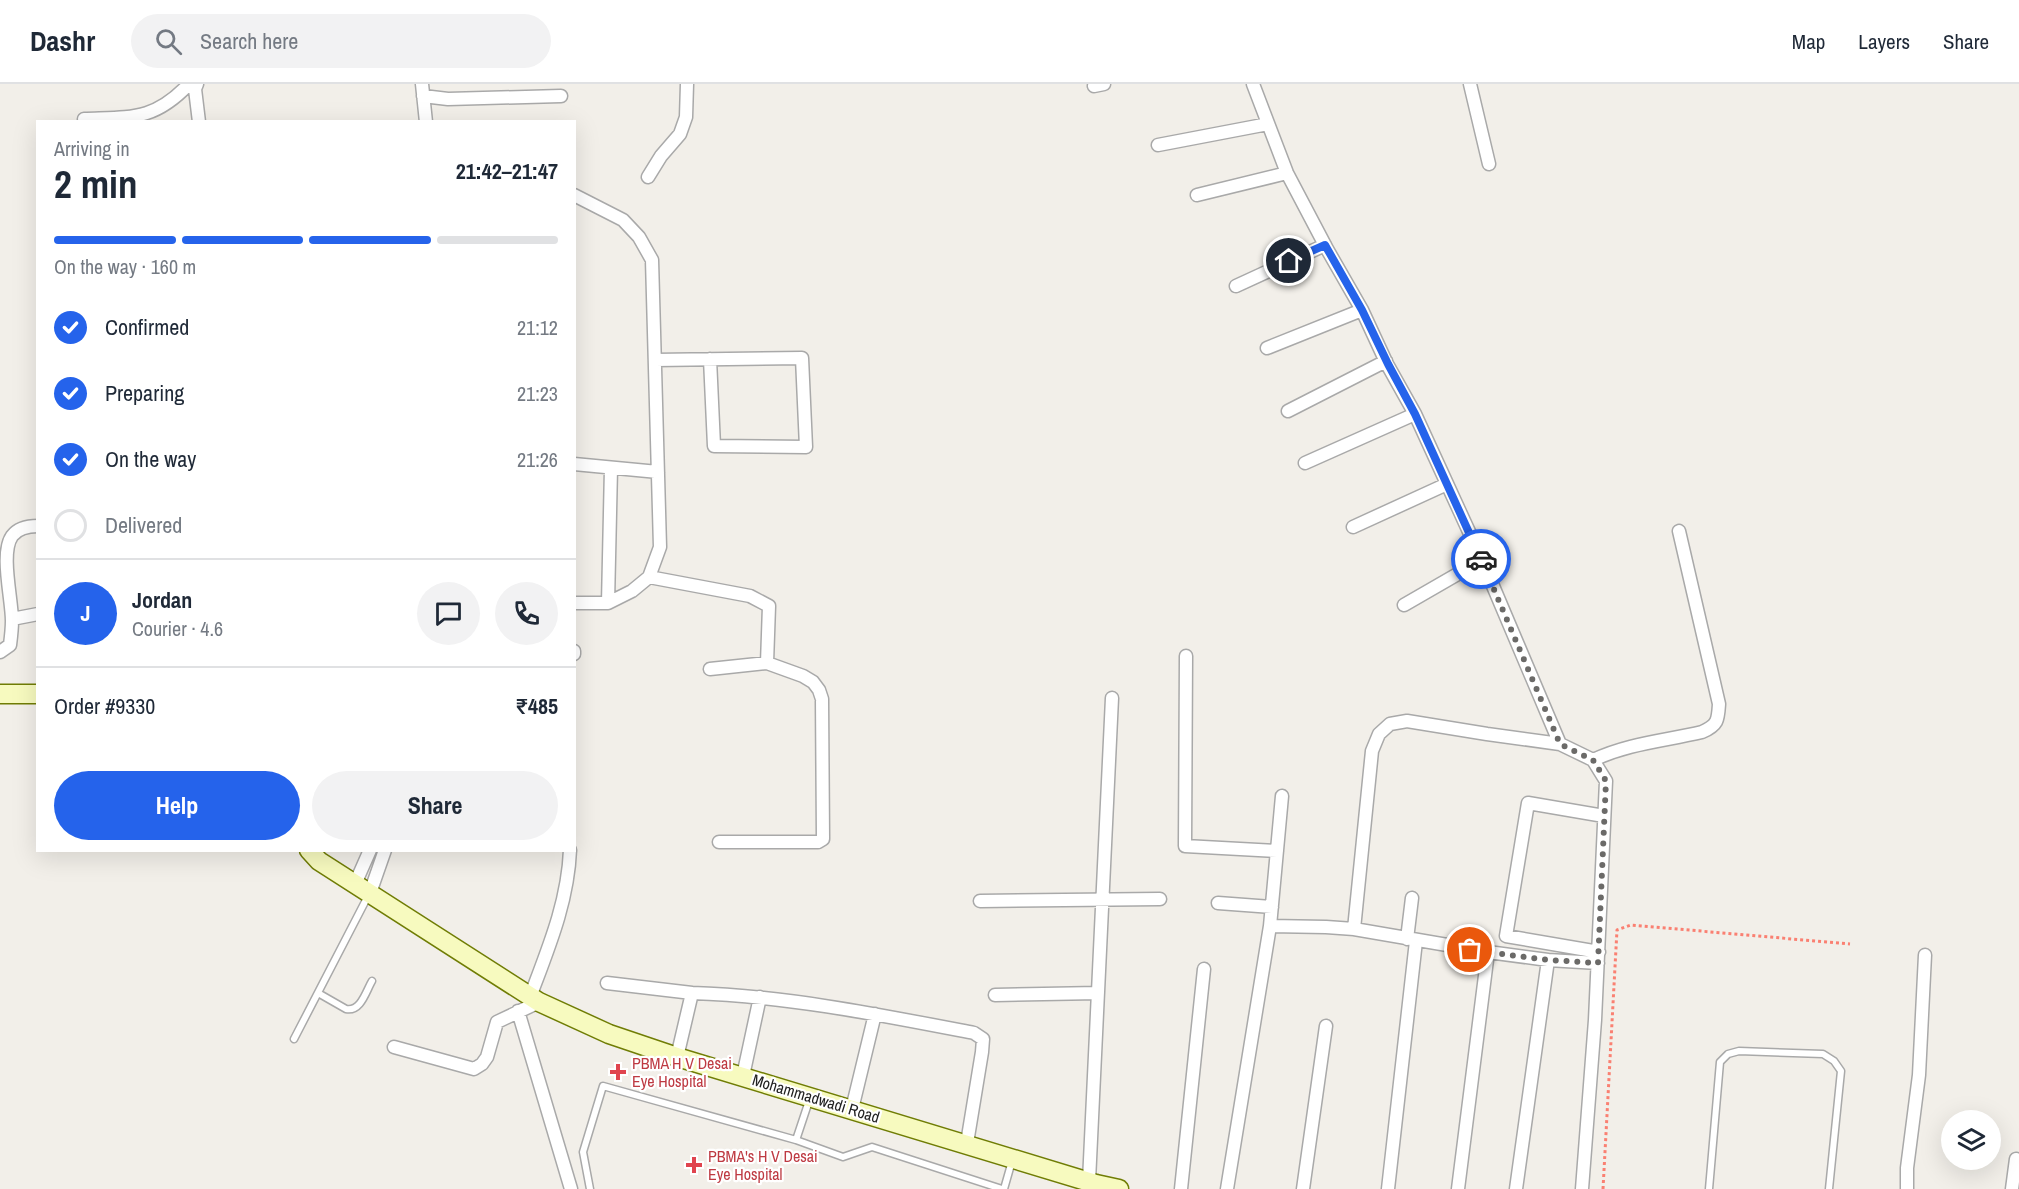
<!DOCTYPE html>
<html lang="en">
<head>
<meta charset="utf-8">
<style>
  :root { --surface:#fff; --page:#f2f2f3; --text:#1f2937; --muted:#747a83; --line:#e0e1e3; --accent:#2563eb }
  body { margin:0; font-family:"Archivo Narrow",sans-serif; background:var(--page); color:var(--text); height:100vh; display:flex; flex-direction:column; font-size:22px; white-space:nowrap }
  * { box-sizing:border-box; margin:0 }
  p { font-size:20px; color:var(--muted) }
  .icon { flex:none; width:33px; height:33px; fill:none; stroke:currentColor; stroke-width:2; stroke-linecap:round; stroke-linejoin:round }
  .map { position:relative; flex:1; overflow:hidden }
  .details { position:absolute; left:36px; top:36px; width:540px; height:732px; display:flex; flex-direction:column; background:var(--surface); border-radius:0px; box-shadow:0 6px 24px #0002 }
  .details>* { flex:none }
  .controls { position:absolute; left:1941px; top:1026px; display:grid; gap:12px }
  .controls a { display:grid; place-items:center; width:60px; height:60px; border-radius:50%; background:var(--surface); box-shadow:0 6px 24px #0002; font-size:30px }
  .pin { position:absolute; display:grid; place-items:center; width:51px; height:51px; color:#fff; margin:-26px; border:3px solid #fff; border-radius:50%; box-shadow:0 2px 6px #0007 }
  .courier { position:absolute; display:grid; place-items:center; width:60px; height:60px; margin:-30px; border:4px solid #2563eb; border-radius:50%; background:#fff; color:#222; box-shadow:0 2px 8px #0007 }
  .overview em { font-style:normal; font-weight:800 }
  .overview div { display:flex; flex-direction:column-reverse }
  .overview { display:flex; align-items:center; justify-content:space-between; height:102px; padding:0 18px }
  h1 { font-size:39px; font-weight:800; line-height:45px }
  .bar { display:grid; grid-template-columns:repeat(4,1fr); gap:9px 6px; align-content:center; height:72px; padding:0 18px }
  .bar i { height:8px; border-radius:4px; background:var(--line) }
  .bar .active { background:var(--accent) }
  .bar p { grid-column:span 4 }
  .line { display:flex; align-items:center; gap:15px; padding:0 18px; border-top:2px solid var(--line) }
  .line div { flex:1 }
  .round { display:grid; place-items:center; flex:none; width:63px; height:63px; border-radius:32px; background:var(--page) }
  ol { padding:0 18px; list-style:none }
  li { display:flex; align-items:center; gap:18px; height:66px }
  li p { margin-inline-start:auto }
  li .icon { padding:6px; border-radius:50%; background:var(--accent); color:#fff; stroke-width:4 }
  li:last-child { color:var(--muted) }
  li i { width:33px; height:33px; border:3px solid var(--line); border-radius:50% }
  .action { display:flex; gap:12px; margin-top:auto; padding:12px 18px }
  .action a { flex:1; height:69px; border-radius:36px; background:var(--accent); color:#fff; font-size:24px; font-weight:800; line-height:69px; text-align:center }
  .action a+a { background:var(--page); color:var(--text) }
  header { display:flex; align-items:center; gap:36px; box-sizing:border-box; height:84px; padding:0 30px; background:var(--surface); border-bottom:2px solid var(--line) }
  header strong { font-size:28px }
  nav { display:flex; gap:33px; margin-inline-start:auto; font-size:21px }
  .search { width:420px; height:54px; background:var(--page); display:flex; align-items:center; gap:15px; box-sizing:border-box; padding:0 21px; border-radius:33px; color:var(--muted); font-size:22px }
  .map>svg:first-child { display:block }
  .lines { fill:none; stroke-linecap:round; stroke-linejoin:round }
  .lane-casing { stroke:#a9a9a9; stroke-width:9 }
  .street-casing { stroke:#a9a9a9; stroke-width:15 }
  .secondary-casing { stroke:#707d05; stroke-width:21 }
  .path { stroke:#fa8072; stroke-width:3; stroke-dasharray:3 3; stroke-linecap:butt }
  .lane { stroke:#fff; stroke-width:6 }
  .street { stroke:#fff; stroke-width:12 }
  .secondary { stroke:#f7fabf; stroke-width:18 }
  .done { stroke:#6b6a68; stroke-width:6; stroke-dasharray:0 10.8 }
  .route { stroke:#2563eb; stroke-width:8 }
  .health-dot { fill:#e0444e; stroke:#fff; stroke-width:2 }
  .labels { text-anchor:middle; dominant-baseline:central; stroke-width:4.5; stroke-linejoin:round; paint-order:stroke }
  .health-label { font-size:16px; fill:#be3a42; stroke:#fff; text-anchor:start }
  .street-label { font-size:16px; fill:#222; stroke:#fff }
</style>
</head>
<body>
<header>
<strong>Dashr</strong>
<div class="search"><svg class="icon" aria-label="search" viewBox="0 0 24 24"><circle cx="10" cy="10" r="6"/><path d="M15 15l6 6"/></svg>Search here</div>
<nav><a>Map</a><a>Layers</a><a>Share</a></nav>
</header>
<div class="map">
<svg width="2019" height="1105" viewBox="0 0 2019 1105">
  <rect width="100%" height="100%" fill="#f2efe9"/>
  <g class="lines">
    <g class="lane-casing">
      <path id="lane" d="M 318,909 L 346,925 C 361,928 366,907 372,897
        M 294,955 L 368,812
        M 796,1056 L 810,1014
        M 590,1105 L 583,1068 L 603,1002 L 796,1056 L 843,1073 L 872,1063 L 1002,1105
        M 1004,1105 L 1012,1077
        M 1709,1105 L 1720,978 L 1728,970 L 1739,967 L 1823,970 L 1834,977 L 1841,987 L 1829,1105"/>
    </g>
    <g class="street-casing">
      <path id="street" d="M 197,0 L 195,5 L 199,38
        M 422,0 L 426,38
        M 1253,0 L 1287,89 L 1327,165 L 1362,226 L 1387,280 L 1415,330 L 1482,476 L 1560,660 L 1593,676 L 1606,697 L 1595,936 L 1582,1105
        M 1470,0 L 1489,80
        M 1094,2 L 1104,0
        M 423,12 L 448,15 L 561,12
        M 84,35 C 131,33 154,37 189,0
        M 1158,61 L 1268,40
        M 648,93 L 661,72 L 680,50 L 686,33 L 687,0
        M 574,111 L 623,136 L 639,153 L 652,176 L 660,463 L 649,493 L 632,507 L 608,519
        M 1197,111 L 1287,89
        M 1236,202 L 1325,161
        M 1267,264 L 1362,226
        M 655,276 L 802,274 L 806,363 L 714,362 L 710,275
        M 1288,327 L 1386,277
        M 1305,379 L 1415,330
        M 574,380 L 658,388
        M 1353,443 L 1447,400
        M 649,493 L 750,512 L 769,522 L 767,579
        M 574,519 L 608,519 L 611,384
        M 1404,521 L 1482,476
        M 12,535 L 38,530
        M 574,567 L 574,570
        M 0,568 L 10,561 C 11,553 12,545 12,537 C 12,515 0,469 12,452 C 18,444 29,442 38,442
        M 1186,572 L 1185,762 L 1277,767
        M 710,585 L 767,579 L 803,592 L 813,598 L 819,606 L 822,615 L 823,755 L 818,758 L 719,758
        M 1593,676 C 1630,659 1664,657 1702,648 C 1718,641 1718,636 1719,620 L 1679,447
        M 355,800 L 370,766
        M 370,809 L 385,766
        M 980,817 L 1160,815
        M 1218,819 L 1272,823
        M 1270,842 L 1326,843 L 1354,845 L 1488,868 L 1548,876 L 1598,879
        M 1354,845 L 1372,667 L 1379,650 L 1390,640 L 1407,637 L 1487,650 L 1560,660
        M 1407,855 L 1412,814
        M 1599,868 L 1506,852 L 1528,719 L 1604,732
        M 607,899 L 692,909
        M 995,911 L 1098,909
        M 530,913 C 548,865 568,818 570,766
        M 518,927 L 571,1105
        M 394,963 L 474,985 L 482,980 L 487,973 L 497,938 L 539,918
        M 677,973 L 692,909 C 787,912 881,931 974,949 L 983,955 L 982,968 L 967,1059
        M 743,992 L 760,913
        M 852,1025 L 875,930
        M 1089,1097 L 1112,614
        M 1181,1105 L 1204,885
        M 1227,1105 L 1270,842 L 1282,712
        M 1303,1105 L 1326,942
        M 1388,1105 L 1416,857
        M 1458,1105 L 1488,868
        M 1516,1105 L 1548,876
        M 1907,1105 L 1907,1084 L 1919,991 L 1925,871
        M 2012,1105 L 2016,1075"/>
    </g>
    <g class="secondary-casing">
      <path id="secondary" d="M 0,610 L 38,610
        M 309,766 L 319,777 L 539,918 L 609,950 L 677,973 L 1096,1100 L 1119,1105"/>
    </g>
    <path class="path" d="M 1603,1105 L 1617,846 L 1631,841 L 1850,860"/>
    <use href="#lane" class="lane"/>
    <use href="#street" class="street"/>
    <use href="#secondary" class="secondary"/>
  </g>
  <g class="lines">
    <path class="done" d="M 1470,866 L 1548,876 L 1598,879 L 1606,697 L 1593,676 L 1560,660 L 1481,475"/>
    <path class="route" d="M 1289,177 L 1325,161 L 1362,226 L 1388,280 L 1415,330 L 1481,475"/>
  </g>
  <g class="health-dot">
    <path d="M615 979h6v6h6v6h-6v6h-6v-6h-6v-6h6z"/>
    <path d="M691 1072h6v6h6v6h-6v6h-6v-6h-6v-6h6z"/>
  </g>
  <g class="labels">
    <g class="health-label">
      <text x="632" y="979">PBMA H V Desai<tspan x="632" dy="18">Eye Hospital</tspan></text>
      <text x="708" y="1072">PBMA's H V Desai<tspan x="708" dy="18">Eye Hospital</tspan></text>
    </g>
    <g class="street-label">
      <text transform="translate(816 1014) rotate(17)">Mohammadwadi Road</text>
    </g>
  </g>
</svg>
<div class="controls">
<a><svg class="icon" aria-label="layers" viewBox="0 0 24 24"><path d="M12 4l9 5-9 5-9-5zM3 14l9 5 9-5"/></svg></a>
</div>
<div class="pin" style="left:1470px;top:866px;background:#ea580c"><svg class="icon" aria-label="bag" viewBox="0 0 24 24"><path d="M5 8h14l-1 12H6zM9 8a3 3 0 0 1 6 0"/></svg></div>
<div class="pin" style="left:1289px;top:177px;background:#1f2937"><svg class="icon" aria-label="home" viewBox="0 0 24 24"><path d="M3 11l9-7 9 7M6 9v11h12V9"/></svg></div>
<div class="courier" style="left:1481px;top:475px"><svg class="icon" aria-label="car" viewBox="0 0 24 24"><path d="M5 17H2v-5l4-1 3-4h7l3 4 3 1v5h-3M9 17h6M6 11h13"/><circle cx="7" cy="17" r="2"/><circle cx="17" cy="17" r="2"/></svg></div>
<section class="details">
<div class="overview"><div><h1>2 min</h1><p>Arriving in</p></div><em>21:42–21:47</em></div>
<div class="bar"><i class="active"></i><i class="active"></i><i class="active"></i><i></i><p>On the way · 160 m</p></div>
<ol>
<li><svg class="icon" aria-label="check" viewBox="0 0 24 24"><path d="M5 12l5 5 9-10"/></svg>Confirmed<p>21:12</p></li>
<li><svg class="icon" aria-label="check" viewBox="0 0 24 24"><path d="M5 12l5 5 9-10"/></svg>Preparing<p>21:23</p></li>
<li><svg class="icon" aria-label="check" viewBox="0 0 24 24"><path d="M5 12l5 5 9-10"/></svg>On the way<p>21:26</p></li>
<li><i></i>Delivered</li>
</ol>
<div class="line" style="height:108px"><b class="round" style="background:var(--accent);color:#fff">J</b><div><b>Jordan</b><p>Courier · 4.6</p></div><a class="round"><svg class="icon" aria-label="chat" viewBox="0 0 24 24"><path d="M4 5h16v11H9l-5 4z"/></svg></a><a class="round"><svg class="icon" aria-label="phone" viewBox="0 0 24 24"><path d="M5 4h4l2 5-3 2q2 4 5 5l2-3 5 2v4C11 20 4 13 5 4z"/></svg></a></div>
<div class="line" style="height:78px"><div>Order #9330</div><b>₹485</b></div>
<div class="action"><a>Help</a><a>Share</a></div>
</section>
</div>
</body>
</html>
